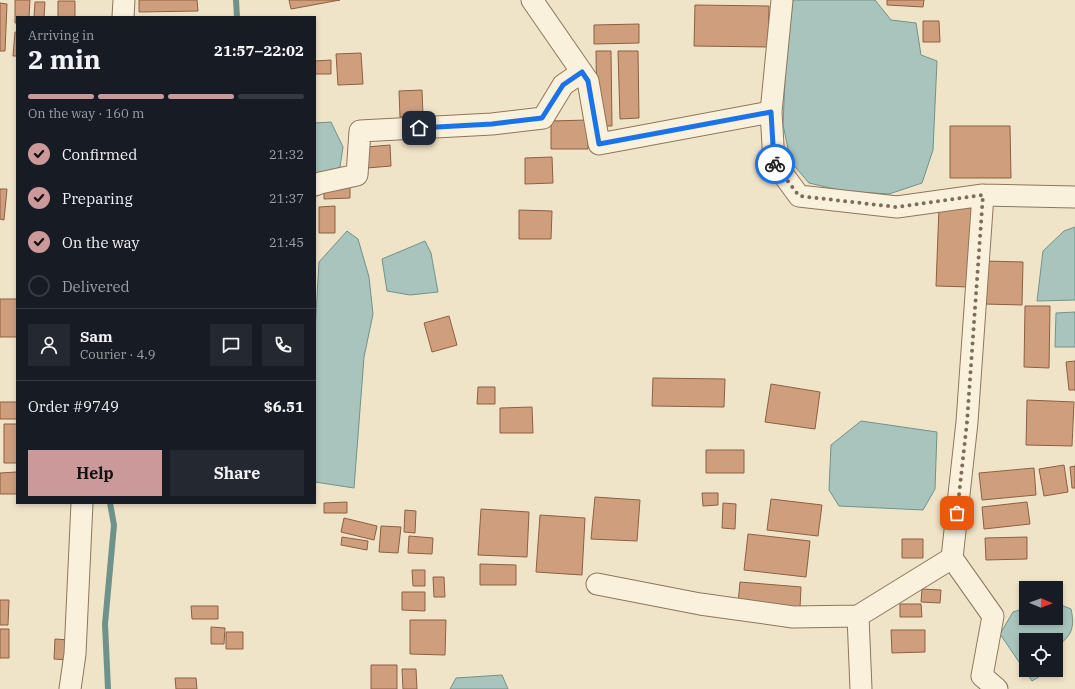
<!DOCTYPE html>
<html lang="en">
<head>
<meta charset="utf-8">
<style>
  :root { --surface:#171b24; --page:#242831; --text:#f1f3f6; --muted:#9ea1a6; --line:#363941; --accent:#cc999b }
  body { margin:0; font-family:"IBM Plex Serif",serif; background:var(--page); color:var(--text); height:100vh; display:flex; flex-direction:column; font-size:15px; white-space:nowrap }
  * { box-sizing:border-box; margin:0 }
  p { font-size:13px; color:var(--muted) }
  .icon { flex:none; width:22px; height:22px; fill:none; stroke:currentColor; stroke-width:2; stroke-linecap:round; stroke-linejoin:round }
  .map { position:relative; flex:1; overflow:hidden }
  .panel { position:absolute; left:16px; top:16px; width:300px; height:488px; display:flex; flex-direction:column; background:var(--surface); border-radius:0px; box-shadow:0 2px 6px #0003 }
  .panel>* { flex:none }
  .needle { width:26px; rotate:91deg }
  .tools { position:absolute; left:1019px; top:581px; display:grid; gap:8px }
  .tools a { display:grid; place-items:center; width:44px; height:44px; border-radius:0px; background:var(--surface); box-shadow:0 2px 6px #0003; font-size:20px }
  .pin { position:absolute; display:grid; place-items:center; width:34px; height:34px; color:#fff; margin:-17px; border-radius:8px; box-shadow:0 2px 6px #0006 }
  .courier { position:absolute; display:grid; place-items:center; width:40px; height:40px; margin:-20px; border:3px solid #1a73e8; border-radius:50%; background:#fff; color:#222; box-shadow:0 1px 5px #0007 }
  .summary em { font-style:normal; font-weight:700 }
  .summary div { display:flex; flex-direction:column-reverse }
  .summary { display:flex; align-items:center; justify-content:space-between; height:68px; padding:0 12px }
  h1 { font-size:26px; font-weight:700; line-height:30px }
  .bar { display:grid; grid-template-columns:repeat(4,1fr); gap:6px 4px; align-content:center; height:48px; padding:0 12px }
  .bar i { height:5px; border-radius:3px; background:var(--line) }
  .bar .current { background:var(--accent) }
  .bar p { grid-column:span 4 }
  .line { display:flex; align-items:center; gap:10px; padding:0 12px; border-top:1px solid var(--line) }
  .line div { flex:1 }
  .round { display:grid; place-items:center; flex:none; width:42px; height:42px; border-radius:0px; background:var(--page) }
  ol { padding:0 12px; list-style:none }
  li { display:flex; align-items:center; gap:12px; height:44px }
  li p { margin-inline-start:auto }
  li .icon { padding:4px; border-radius:50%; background:var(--accent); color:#111; stroke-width:4 }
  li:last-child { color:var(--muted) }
  li i { width:22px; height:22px; border:2px solid var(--line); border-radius:50% }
  .action { display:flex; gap:8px; margin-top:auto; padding:8px 12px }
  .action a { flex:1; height:46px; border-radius:0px; background:var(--accent); color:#111; font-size:16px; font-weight:700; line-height:46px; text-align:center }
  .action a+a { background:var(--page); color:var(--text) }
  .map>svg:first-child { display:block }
  .water { fill:#a9c4bc; stroke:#6f938a }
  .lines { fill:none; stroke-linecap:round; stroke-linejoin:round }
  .stream { stroke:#6f938a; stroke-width:6 }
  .building { fill:#cf9f7d; stroke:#8d5f41 }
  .minor-casing { stroke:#8d765c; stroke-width:23 }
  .minor { stroke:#faf1dc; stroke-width:21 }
  .done { stroke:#7c6e5b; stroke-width:4; stroke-dasharray:0 7.2 }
  .route { stroke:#1a73e8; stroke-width:5 }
</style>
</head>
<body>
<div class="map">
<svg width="1075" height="689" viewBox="0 0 1075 689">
  <rect width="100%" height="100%" fill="#f0e4c8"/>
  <path class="water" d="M 793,0 L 875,0 L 891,20 L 916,23 L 921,55 L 937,61 L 933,150 L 922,183 L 889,194 L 843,191 L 809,183 L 791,162 L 783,125 L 786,55 Z
    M 331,122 L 343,147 L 340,167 L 318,177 L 315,177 L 315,123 Z
    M 1075,227 L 1075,300 L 1037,301 L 1043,251 L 1064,231 Z
    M 347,231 L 358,239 L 369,277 L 373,314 L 364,357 L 354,488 L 315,482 L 315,331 L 319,262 Z
    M 425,241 L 431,253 L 438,292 L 410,295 L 387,291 L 382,259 Z
    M 1075,312 L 1075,347 L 1055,347 L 1056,313 Z
    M 861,421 L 937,432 L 935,489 L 923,510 L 839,506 L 829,490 L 831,445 Z
    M 1056,603 L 1071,609 C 1075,627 1072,637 1056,646 L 1056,640 L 1026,640 L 1026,670 L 1047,670 L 1047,672 L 1032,681 L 1000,634 L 1013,612 L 1026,608 L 1026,618 L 1056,618 Z
    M 502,675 L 508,689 L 450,689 L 456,678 Z"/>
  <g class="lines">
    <path class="stream" d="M 236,0 L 237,17
      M 108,689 L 105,624 L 114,525 L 110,503"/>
  </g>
  <path class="building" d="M 15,0 L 30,0 L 29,17 L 17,17 L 17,23 L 15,23 Z
    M 139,0 L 197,0 L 198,11 L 139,12 Z
    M 289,0 L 340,0 L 291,9 Z
    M 887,0 L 924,0 L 923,7 L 887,5 Z
    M 58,1 L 75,1 L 75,17 L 58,17 Z
    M 35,2 L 45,2 L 44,17 L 34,17 Z
    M 0,3 L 7,4 L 5,51 L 0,51 Z
    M 695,5 L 769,6 L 768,47 L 694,46 Z
    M 923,21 L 939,21 L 940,42 L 923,42 Z
    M 639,24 L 639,43 L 594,44 L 594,25 Z
    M 15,32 L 17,32 L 17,56 L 13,56 Z
    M 596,51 L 611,51 L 612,126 L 597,126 Z
    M 618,51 L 638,51 L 639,118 L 620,119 Z
    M 361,53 L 363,84 L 338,85 L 336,54 Z
    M 331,60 L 331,74 L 315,74 L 315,61 Z
    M 422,90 L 423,116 L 400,117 L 399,91 Z
    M 588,120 L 588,149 L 551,149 L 551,121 Z
    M 950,126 L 1010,126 L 1011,178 L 950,178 Z
    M 390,145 L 391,166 L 367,168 L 366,147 Z
    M 552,157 L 553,183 L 525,184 L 525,158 Z
    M 350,186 L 350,198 L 324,199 L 324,187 Z
    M 0,189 L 7,189 L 4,220 L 0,219 Z
    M 335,206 L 335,233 L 319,233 L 319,207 Z
    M 939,207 L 974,208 L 970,287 L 936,286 Z
    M 519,210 L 552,211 L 551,239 L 519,239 Z
    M 985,261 L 1023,262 L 1022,305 L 984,304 Z
    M 0,299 L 17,299 L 17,337 L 0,337 Z
    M 1025,306 L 1050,306 L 1049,368 L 1024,367 Z
    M 449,316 L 457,345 L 432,352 L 424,323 Z
    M 1075,361 L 1075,390 L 1069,390 L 1066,362 Z
    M 653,378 L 725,379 L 724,407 L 652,406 Z
    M 771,384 L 820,392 L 815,429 L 765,422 Z
    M 478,387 L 495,387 L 495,404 L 477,404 Z
    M 1027,400 L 1074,402 L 1072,446 L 1026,445 Z
    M 0,402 L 17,402 L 17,419 L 0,419 Z
    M 532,407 L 533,433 L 500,433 L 500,408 Z
    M 4,424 L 17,424 L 17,463 L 4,463 Z
    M 706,450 L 744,450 L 744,473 L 706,473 Z
    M 1064,465 L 1068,492 L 1044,496 L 1039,469 Z
    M 1075,466 L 1075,488 L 1072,488 L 1070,467 Z
    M 1034,468 L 1036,495 L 982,500 L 979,473 Z
    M 17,472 L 17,494 L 0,494 L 0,473 Z
    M 702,493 L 718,493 L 718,505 L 703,506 Z
    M 595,497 L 640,500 L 637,541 L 591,539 Z
    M 771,499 L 822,505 L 818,536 L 767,530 Z
    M 347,502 L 347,513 L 324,513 L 324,503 Z
    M 1027,502 L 1030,524 L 984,529 L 982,507 Z
    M 723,503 L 736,504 L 735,529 L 722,528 Z
    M 481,509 L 529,512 L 527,557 L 478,555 Z
    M 405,510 L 416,511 L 415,533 L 404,532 Z
    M 540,515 L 585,518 L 582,575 L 536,572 Z
    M 344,518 L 377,526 L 374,540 L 341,532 Z
    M 381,526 L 401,527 L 398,553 L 379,552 Z
    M 748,534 L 810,541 L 806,577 L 744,570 Z
    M 409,536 L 433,538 L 432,554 L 408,553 Z
    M 342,537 L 368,541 L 367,550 L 341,545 Z
    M 1027,537 L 1027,559 L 986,560 L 985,538 Z
    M 902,539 L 923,539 L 923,558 L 902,558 Z
    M 480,564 L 516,565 L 516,585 L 480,585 Z
    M 412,570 L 425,570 L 425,586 L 413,586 Z
    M 433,577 L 444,577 L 445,597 L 434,597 Z
    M 740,582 L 801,587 L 800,608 L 738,603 Z
    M 922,589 L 941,590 L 940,603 L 921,602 Z
    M 402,592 L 425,592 L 425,611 L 402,610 Z
    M 0,600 L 9,600 L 8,625 L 0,625 Z
    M 900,604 L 921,604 L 922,617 L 900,617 Z
    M 191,606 L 218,606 L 218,619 L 192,619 Z
    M 410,620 L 446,620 L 445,655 L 410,654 Z
    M 211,627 L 225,628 L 224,644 L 211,644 Z
    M 0,629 L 9,629 L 9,658 L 0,658 Z
    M 891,630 L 925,630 L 925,652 L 892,653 Z
    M 226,632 L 243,632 L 243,649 L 226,649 Z
    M 55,639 L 69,640 L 68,660 L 54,659 Z
    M 371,665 L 397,665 L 397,689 L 371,689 Z
    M 402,669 L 416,669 L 417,689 L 403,689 Z
    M 175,678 L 196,678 L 197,689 L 176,689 Z"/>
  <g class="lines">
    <g class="minor-casing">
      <path id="minor" d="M 532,0 L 588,81 L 599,144 L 771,112
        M 782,0 L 771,112 L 774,162 L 799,196 L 897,207 L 983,195 L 1075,197
        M 123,17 L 124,0
        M 315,185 L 320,183 L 357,175 L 360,131 L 492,124 L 543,118 L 563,85 L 582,72
        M 983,195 L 967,422 L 952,558 L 993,616 L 982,676 L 997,689
        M 597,584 L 700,604 L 793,617 L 858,616 L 952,558
        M 858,616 L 861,689
        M 70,689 L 75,654 L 82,503"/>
    </g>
    <use href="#minor" class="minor"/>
  </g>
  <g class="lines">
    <path class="done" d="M 775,164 L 799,196 L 896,207 L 983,195 L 967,422 L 957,513"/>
    <path class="route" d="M 419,128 L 492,124 L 542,118 L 563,85 L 582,72 L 588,81 L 599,144 L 771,112 L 774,162 L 775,164"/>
  </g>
</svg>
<div class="tools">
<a><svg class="needle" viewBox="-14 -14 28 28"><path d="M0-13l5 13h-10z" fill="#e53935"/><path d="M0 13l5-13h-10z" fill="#9ea1a6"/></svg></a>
<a><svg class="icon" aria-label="locate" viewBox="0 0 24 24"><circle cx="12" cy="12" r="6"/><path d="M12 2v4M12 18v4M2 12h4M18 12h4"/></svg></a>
</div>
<div class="pin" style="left:957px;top:513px;background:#ea580c"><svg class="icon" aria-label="bag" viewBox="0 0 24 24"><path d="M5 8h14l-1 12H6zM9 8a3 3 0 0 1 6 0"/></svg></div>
<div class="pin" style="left:419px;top:128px;background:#1f2937"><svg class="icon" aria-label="home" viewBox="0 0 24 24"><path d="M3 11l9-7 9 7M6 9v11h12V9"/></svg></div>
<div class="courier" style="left:775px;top:164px"><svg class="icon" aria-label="bike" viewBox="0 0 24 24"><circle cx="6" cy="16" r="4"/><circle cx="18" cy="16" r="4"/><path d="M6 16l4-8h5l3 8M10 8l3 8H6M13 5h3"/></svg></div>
<section class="panel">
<div class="summary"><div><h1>2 min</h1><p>Arriving in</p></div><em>21:57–22:02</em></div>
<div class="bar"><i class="current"></i><i class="current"></i><i class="current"></i><i></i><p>On the way · 160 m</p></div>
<ol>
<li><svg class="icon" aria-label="check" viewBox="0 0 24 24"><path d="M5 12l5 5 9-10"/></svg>Confirmed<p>21:32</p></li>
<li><svg class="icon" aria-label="check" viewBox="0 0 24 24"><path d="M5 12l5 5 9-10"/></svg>Preparing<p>21:37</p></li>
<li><svg class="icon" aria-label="check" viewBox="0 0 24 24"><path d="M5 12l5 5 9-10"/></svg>On the way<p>21:45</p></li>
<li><i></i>Delivered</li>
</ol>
<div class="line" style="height:72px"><a class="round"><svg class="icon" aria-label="person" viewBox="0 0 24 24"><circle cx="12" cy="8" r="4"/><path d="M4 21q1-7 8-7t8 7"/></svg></a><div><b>Sam</b><p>Courier · 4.9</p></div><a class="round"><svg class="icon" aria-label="chat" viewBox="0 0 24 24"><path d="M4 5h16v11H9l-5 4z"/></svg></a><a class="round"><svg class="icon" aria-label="phone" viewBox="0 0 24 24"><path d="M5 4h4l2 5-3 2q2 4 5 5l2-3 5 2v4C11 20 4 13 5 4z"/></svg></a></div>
<div class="line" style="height:52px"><div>Order #9749</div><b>$6.51</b></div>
<div class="action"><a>Help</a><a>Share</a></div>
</section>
</div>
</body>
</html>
